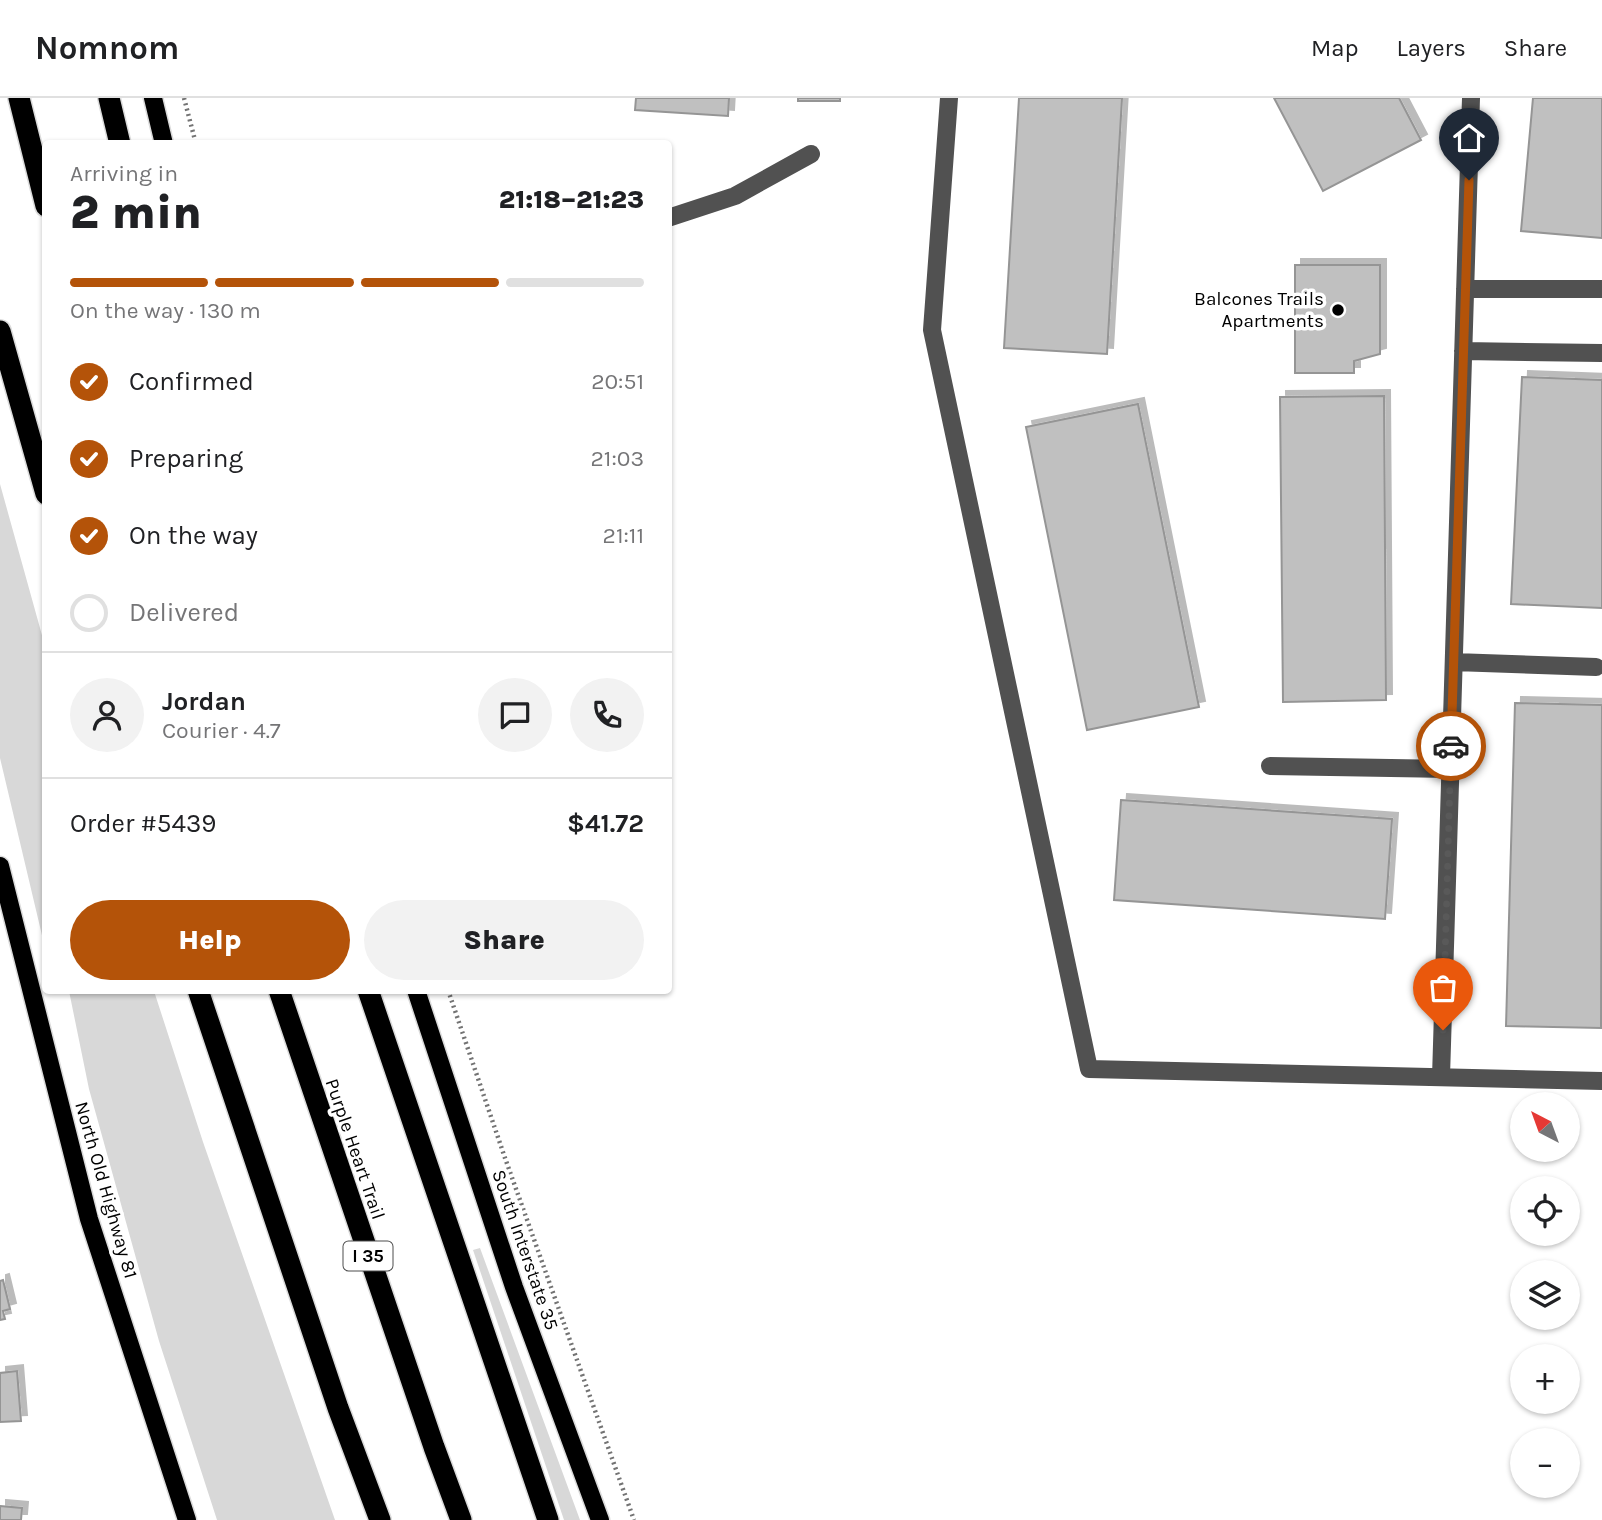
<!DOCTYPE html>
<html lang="en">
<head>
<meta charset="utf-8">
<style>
  :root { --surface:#fff; --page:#f2f2f2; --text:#202124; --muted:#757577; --line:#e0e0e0; --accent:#b45309 }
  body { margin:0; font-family:Karla,sans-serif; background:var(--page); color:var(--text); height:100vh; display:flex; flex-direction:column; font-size:26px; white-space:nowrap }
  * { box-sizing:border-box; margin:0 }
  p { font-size:23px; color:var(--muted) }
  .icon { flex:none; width:38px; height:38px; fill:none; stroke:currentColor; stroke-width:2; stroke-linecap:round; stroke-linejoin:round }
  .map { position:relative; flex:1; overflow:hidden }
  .details { position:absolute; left:42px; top:42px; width:630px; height:854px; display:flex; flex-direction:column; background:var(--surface); border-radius:7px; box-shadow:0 2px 5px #0004 }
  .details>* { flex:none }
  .needle { width:46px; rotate:319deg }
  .tools { position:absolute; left:1510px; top:994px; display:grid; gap:14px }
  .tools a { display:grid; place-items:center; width:70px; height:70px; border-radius:50%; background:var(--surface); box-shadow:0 2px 5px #0004; font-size:35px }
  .pin { position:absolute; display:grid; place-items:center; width:60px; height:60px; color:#fff; margin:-72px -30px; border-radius:50% 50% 50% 0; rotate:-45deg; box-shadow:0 0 7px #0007 }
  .pin .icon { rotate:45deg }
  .courier { position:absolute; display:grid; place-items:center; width:70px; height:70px; margin:-35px; border:5px solid #b45309; border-radius:50%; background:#fff; color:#222; box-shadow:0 2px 9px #0007 }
  .headline em { font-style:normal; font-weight:800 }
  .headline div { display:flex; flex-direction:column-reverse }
  .headline { display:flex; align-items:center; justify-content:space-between; height:119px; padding:0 28px }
  h1 { font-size:46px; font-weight:800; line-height:52px }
  .bar { display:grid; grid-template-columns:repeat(4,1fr); gap:10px 7px; align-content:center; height:84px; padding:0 28px }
  .bar i { height:9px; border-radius:5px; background:var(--line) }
  .bar .current { background:var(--accent) }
  .bar p { grid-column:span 4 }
  .line { display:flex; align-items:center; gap:18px; padding:0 28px; border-top:2px solid var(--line) }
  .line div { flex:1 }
  .round { display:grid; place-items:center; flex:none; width:74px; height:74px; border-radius:37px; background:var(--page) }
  ol { padding:0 28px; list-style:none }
  li { display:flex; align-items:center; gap:21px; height:77px }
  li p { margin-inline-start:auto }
  li .icon { padding:7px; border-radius:50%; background:var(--accent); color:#fff; stroke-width:4 }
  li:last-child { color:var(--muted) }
  li i { width:38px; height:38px; border:4px solid var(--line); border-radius:50% }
  .primary-button { display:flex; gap:14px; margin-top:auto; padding:14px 28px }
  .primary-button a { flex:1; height:80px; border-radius:42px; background:var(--accent); color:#fff; font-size:28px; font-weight:800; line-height:80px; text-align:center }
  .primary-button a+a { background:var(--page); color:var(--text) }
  header { display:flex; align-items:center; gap:42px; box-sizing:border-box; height:98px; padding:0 35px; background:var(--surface); border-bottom:2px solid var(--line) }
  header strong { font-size:33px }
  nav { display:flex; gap:38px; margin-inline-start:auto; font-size:24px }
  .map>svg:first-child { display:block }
  .green { fill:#d8d8d8 }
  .building { fill:#c0c0c0; stroke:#959595; stroke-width:2; filter:url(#shadow) }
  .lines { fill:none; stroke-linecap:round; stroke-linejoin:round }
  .major-casing { stroke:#dbdbdb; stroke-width:21 }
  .highway-casing { stroke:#dbdbdb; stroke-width:24 }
  .path { stroke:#737373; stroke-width:4.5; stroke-dasharray:2 3.5; stroke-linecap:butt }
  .minor { stroke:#515151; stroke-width:18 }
  .major { stroke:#000; stroke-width:18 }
  .highway { stroke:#000; stroke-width:21 }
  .done { stroke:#595959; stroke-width:7; stroke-dasharray:0 12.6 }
  .route { stroke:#b45309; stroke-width:9 }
  .poi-dot { fill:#000; stroke:#fff; stroke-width:2.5 }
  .labels { text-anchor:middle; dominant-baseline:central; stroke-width:7; stroke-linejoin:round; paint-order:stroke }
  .shield { fill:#fff; stroke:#4c4c4c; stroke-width:2 }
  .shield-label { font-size:18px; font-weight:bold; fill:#000 }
  .poi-label { font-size:19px; fill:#000; stroke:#fff; text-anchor:end }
  .street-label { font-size:19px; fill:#000; stroke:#fff }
</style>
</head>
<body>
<header>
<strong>Nomnom</strong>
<nav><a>Map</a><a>Layers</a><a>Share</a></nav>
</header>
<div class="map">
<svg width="1602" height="1422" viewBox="0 0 1602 1422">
  <defs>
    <filter id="shadow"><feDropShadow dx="6" dy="-6" stdDeviation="0" flood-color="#0004"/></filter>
  </defs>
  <rect width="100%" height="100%" fill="#fff"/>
  <path class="green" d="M 0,386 L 45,548 L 45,850 L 0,660 Z
    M 69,893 L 154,893 L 203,1044 L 335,1422 L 217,1422 L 159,1243 L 89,991 Z
    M 480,1150 L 580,1422 L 564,1422 L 473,1152 Z"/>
  <path class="building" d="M 636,0 L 729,0 L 728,18 L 635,12 Z
    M 798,0 L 840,0 L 840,3 L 798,3 Z
    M 1019,0 L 1122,0 L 1107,256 L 1004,250 Z
    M 1274,0 L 1399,0 L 1421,42 L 1323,93 Z
    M 1533,0 L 1602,0 L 1602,140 L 1521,133 Z
    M 1295,167 L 1380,167 L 1380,256 L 1354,263 L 1354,275 L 1295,275 Z
    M 1522,279 L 1602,282 L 1602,510 L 1511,506 Z
    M 1384,298 L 1386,602 L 1283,604 L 1280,299 Z
    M 1138,306 L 1199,609 L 1087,632 L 1026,329 Z
    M 1515,605 L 1602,607 L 1601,930 L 1506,928 Z
    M 1121,702 L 1392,721 L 1385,821 L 1114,802 Z
    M 3,1182 L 10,1211 L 3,1213 L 5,1221 L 0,1222 L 0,1183 Z
    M 17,1273 L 21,1323 L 0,1324 L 0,1275 Z
    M 0,1408 L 22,1410 L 21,1422 L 0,1422 Z"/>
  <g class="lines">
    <g class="major-casing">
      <path id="major" d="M 153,0 L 164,46
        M 0,768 L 89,1121 L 187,1422
        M 416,892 L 514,1189 L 600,1422"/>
    </g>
    <g class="highway-casing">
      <path id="highway" d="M 19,0 L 46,108
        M 109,0 L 120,46
        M 0,233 L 46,396
        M 198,892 L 338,1310 L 380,1422
        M 279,892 L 434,1349 L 461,1422
        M 368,892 L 548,1422"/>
    </g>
    <path class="path" d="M 184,0 L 196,46
      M 448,892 L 505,1060 L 634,1422"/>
    <path class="minor" d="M 949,0 L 932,232 L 1089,971 L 1602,983
      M 668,120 L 735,98 L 811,56
      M 1465,191 L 1602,191
      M 1463,253 L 1602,255
      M 1454,564 L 1596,569
      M 1270,668 L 1451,671
      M 1441,979 L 1471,0"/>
    <use href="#major" class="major"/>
    <use href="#highway" class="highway"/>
  </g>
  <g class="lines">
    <path class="done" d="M 1443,932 L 1451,648"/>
    <path class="route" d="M 1451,648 L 1469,82"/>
  </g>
  <circle class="poi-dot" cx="1338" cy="212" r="7"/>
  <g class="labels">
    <rect class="shield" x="343.5" y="1143.5" width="49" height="29" rx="5"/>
    <g class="shield-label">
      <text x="368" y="1158">I 35</text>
    </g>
    <g class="poi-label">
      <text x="1324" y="201">Balcones Trails<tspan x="1324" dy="22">Apartments</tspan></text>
    </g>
    <g class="street-label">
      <text transform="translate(355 1051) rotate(71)">Purple Heart Trail</text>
      <text transform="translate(106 1092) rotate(74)">North Old Highway 81</text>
      <text transform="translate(525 1152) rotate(71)">South Interstate 35</text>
    </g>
  </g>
</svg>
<div class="tools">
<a><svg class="needle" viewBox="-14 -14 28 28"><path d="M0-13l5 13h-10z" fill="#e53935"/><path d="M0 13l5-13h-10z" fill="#757577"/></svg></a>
<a><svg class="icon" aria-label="locate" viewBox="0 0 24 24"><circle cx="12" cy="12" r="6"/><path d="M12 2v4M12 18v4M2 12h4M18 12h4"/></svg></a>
<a><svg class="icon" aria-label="layers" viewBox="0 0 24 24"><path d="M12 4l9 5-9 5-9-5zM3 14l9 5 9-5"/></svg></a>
<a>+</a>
<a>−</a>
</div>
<div class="pin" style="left:1443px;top:932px;background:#ea580c"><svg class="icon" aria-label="bag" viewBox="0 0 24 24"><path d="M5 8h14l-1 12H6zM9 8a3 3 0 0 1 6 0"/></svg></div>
<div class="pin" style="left:1469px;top:82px;background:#1f2937"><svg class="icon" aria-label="home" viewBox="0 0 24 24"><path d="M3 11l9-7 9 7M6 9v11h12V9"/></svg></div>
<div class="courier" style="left:1451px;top:648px"><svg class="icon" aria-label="car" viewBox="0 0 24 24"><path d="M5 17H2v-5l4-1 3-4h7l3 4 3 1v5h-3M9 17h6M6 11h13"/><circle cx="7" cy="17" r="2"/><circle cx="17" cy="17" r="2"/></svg></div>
<section class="details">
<div class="headline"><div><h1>2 min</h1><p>Arriving in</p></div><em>21:18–21:23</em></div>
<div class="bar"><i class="current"></i><i class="current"></i><i class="current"></i><i></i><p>On the way · 130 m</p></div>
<ol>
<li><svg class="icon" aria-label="check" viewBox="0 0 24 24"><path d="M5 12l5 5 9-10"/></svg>Confirmed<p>20:51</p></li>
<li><svg class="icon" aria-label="check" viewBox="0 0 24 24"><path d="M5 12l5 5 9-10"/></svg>Preparing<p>21:03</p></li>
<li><svg class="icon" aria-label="check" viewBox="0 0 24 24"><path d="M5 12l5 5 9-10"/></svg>On the way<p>21:11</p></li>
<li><i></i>Delivered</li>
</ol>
<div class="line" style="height:126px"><a class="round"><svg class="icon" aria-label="person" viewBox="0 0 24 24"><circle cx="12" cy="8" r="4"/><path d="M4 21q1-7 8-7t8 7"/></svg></a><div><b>Jordan</b><p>Courier · 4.7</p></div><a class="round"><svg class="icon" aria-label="chat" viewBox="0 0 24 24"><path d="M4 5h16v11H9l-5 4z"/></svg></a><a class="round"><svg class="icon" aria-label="phone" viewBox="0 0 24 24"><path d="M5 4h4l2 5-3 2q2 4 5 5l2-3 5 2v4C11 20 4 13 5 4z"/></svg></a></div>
<div class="line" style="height:91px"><div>Order #5439</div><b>$41.72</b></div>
<div class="primary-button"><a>Help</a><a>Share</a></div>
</section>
</div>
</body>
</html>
